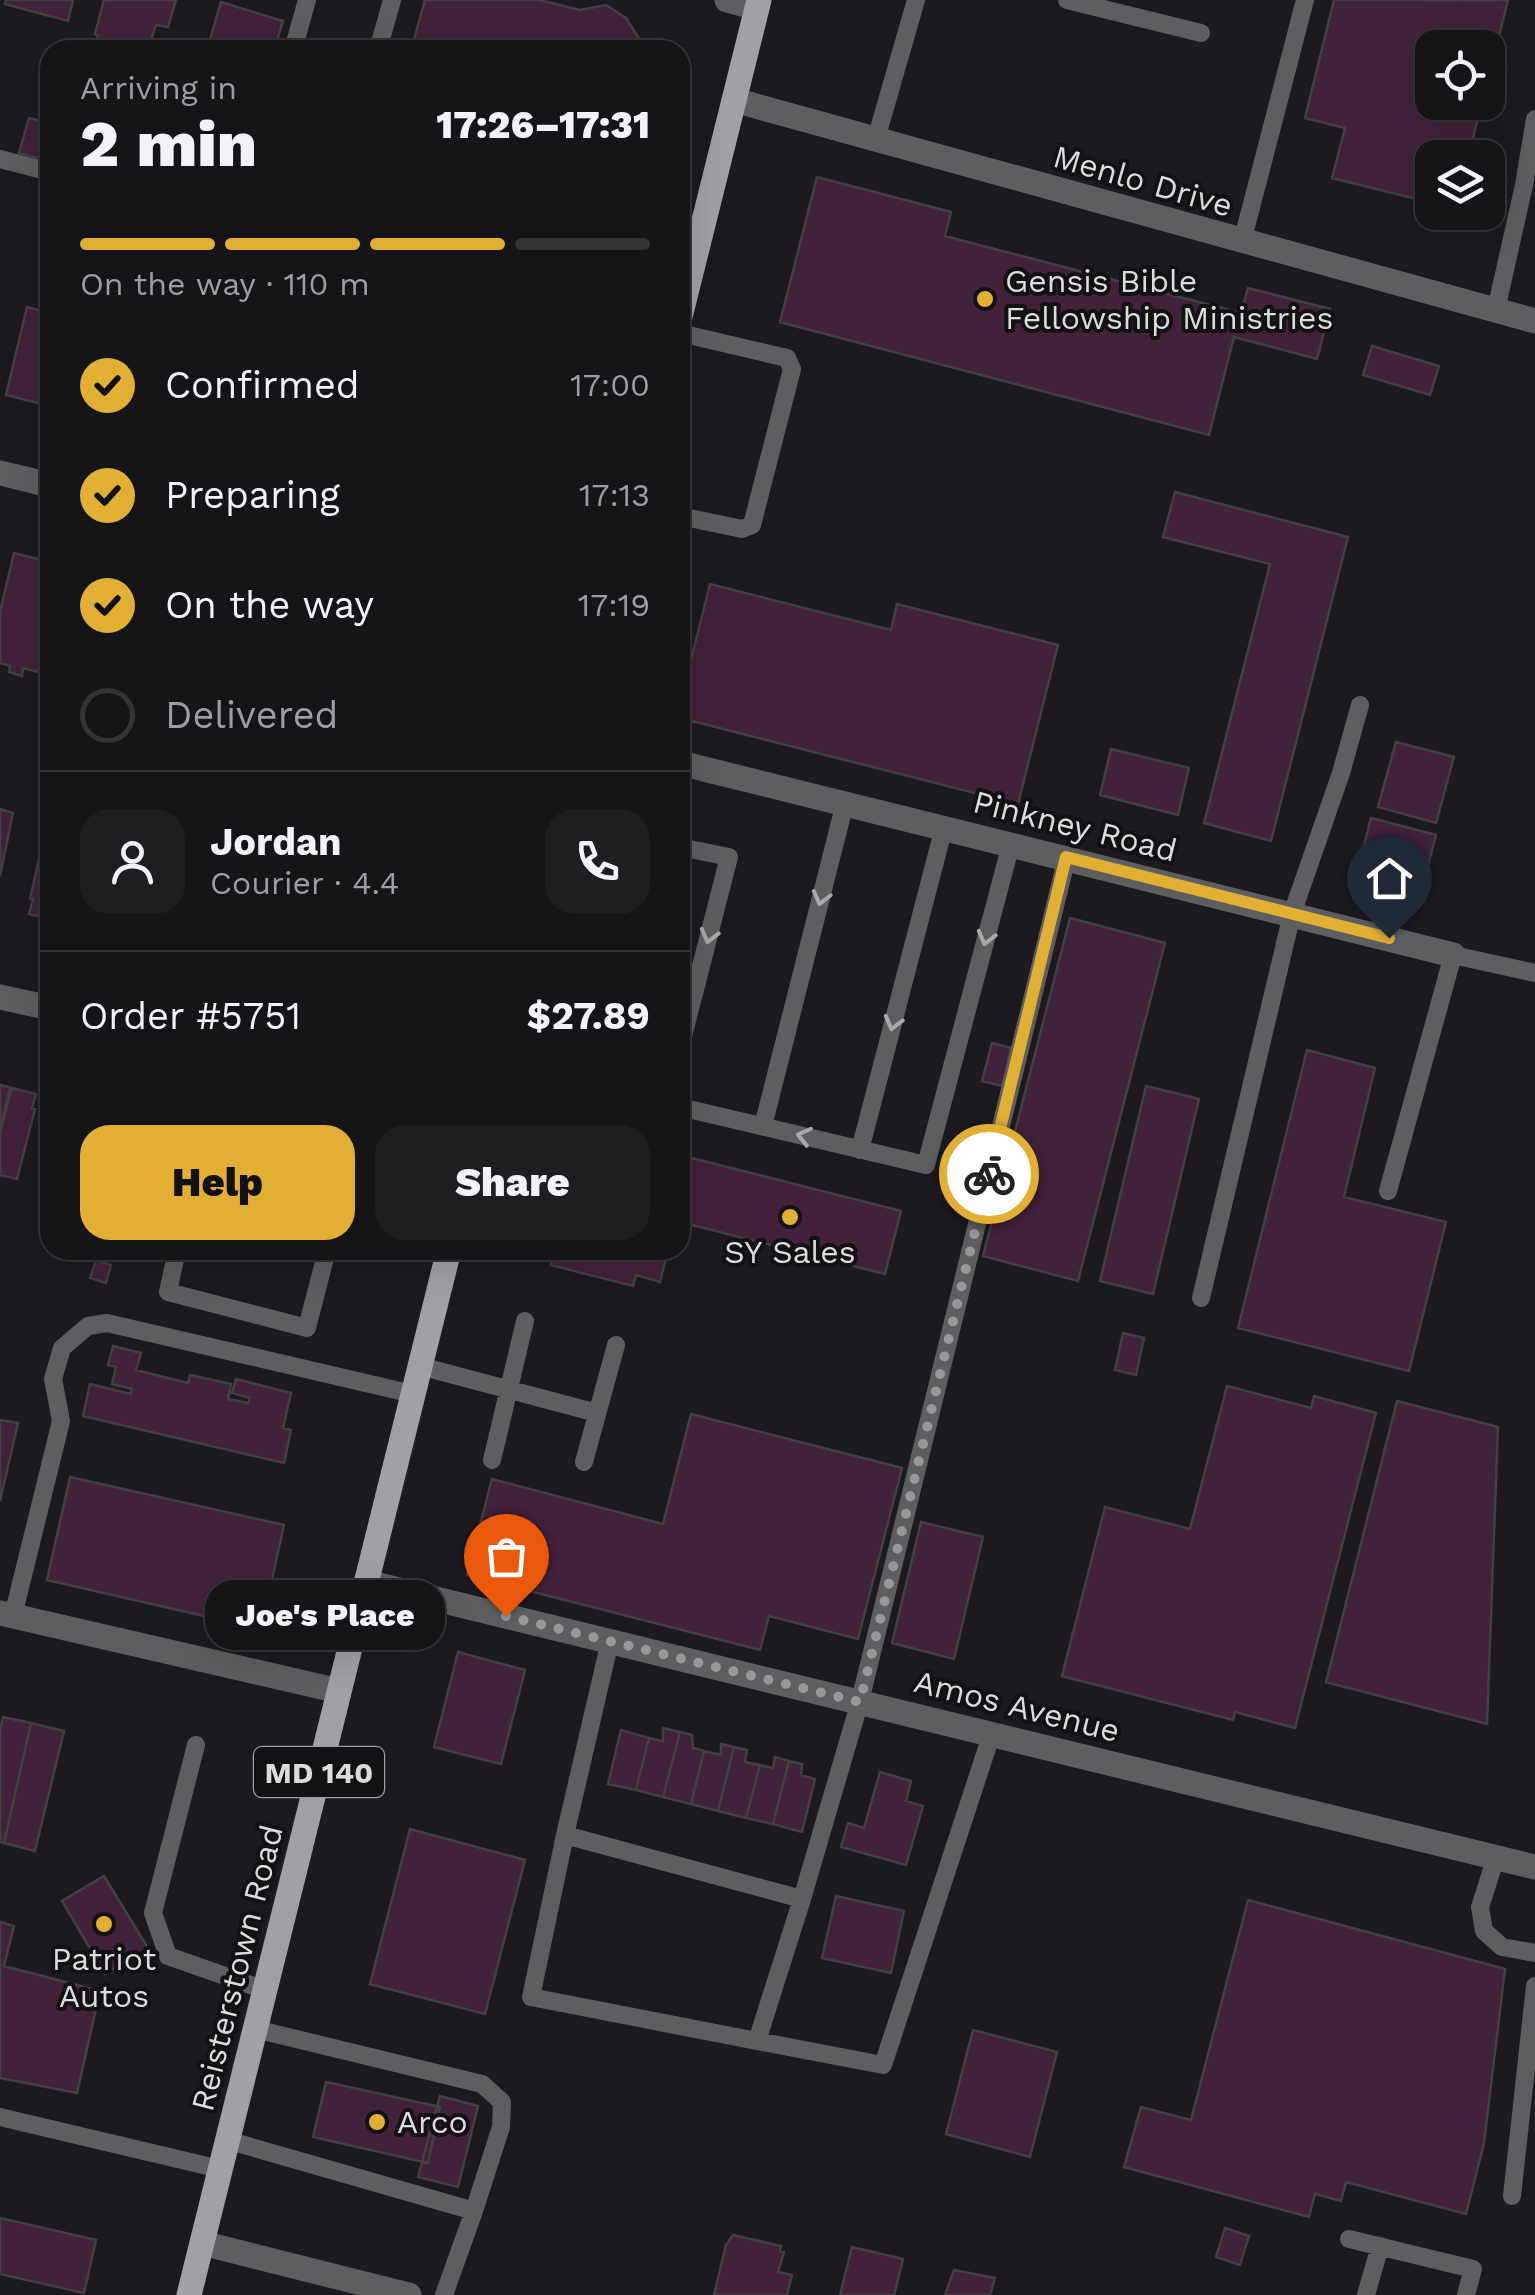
<!DOCTYPE html>
<html lang="en">
<head>
<meta charset="utf-8">
<style>
  :root { --surface:#151416; --page:#1e1d1f; --text:#f1f3f6; --muted:#9d9ea1; --line:#343335; --accent:#e1af34 }
  body { margin:0; font-family:"Work Sans",sans-serif; background:var(--page); color:var(--text); height:100vh; display:flex; flex-direction:column; font-size:38px; white-space:nowrap }
  * { box-sizing:border-box; margin:0 }
  p { font-size:32px; color:var(--muted) }
  .icon { flex:none; width:55px; height:55px; fill:none; stroke:currentColor; stroke-width:2; stroke-linecap:round; stroke-linejoin:round }
  .map { position:relative; flex:1; overflow:hidden }
  .side { position:absolute; left:40px; top:40px; width:650px; height:1220px; display:flex; flex-direction:column; background:var(--surface); border-radius:30px; box-shadow:0 10px 40px #0002,0 0 0 2px var(--line) }
  .side>* { flex:none }
  .tools { position:absolute; left:1415px; top:30px; display:grid; gap:20px }
  .tools a { display:grid; place-items:center; width:90px; height:90px; border-radius:20px; background:var(--surface); box-shadow:0 10px 40px #0002,0 0 0 2px var(--line); font-size:50px }
  .pin { position:absolute; display:grid; place-items:center; width:85px; height:85px; color:#fff; margin:-102px -42px; border-radius:50% 50% 50% 0; rotate:-45deg; box-shadow:0 0 10px #0007 }
  .pin .icon { rotate:45deg }
  .courier { position:absolute; display:grid; place-items:center; width:100px; height:100px; margin:-50px; border:8px solid #e1af34; border-radius:50%; background:#fff; color:#222; box-shadow:0 2px 12px #0007 }
  .bubble { position:absolute; height:70px; border-radius:30px; background:var(--surface); box-shadow:0 10px 40px #0002,0 0 0 2px var(--line); font-size:32px; font-weight:800; line-height:70px; text-align:center }
  .head em { font-style:normal; font-weight:800 }
  .head div { display:flex; flex-direction:column-reverse }
  .head { display:flex; align-items:center; justify-content:space-between; height:170px; padding:0 40px }
  h1 { font-size:65px; font-weight:800; line-height:75px }
  .bar { display:grid; grid-template-columns:repeat(4,1fr); gap:15px 10px; align-content:center; height:120px; padding:0 40px }
  .bar i { height:12px; border-radius:8px; background:var(--line) }
  .bar .on { background:var(--accent) }
  .bar p { grid-column:span 4 }
  .line { display:flex; align-items:center; gap:25px; padding:0 40px; border-top:2px solid var(--line) }
  .line div { flex:1 }
  .round { display:grid; place-items:center; flex:none; width:105px; height:105px; border-radius:30px; background:var(--page) }
  ol { padding:0 40px; list-style:none }
  li { display:flex; align-items:center; gap:30px; height:110px }
  li p { margin-inline-start:auto }
  li .icon { padding:10px; border-radius:50%; background:var(--accent); color:#111; stroke-width:4 }
  li:last-child { color:var(--muted) }
  li i { width:55px; height:55px; border:5px solid var(--line); border-radius:50% }
  .button { display:flex; gap:20px; margin-top:auto; padding:20px 40px }
  .button a { flex:1; height:115px; border-radius:30px; background:var(--accent); color:#111; font-size:40px; font-weight:800; line-height:115px; text-align:center }
  .button a+a { background:var(--page); color:var(--text) }
  .map>svg:first-child { display:block }
  .building { fill:#42213b; stroke:#434042; stroke-width:2.5 }
  .lines { fill:none; stroke-linecap:round; stroke-linejoin:round }
  .lane { stroke:#5d5e5f; stroke-width:18 }
  .street { stroke:#5d5e5f; stroke-width:25 }
  .primary { stroke:#a0a1a5; stroke-width:25 }
  .oneway { stroke:#a9a9ab }
  .done { stroke:#99979a; stroke-width:10; stroke-dasharray:0 18 }
  .route { stroke:#e1af34; stroke-width:12 }
  .poi-dot { fill:#e1af34; stroke:#131114; stroke-width:4 }
  .labels { text-anchor:middle; dominant-baseline:central; stroke-width:8; stroke-linejoin:round; paint-order:stroke }
  .shield { fill:#131114; stroke:#a09ea1; stroke-width:2.5 }
  .shield-label { font-size:30px; font-weight:bold; fill:#dcdbdd }
  .street-label { font-size:32px; fill:#dcdbdd; stroke:#131114 }
  .poi-label { font-size:32px; fill:#dcdbdd; stroke:#131114; text-anchor:start }
</style>
</head>
<body>
<div class="map">
<svg width="1535" height="2295" viewBox="0 0 1535 2295">
  <rect width="100%" height="100%" fill="#1c1a1e"/>
  <path class="building" d="M 6,0 L 73,0 L 68,21 L 5,4 Z
    M 104,0 L 176,0 L 168,27 L 156,25 L 149,46 L 121,41 L 119,50 L 95,50 L 98,35 L 95,34 Z
    M 425,0 L 540,0 L 580,10 L 606,5 L 626,18 L 640,40 L 639,50 L 411,50 Z
    M 1334,0 L 1508,0 L 1488,81 L 1488,48 L 1432,48 L 1432,102 L 1482,102 L 1468,158 L 1432,158 L 1432,203 L 1332,178 L 1345,128 L 1305,118 Z
    M 221,2 L 283,21 L 274,50 L 207,50 Z
    M 29,118 L 49,123 L 40,159 L 19,153 Z
    M 817,177 L 951,212 L 945,236 L 1241,313 L 1248,288 L 1330,309 L 1317,359 L 1234,337 L 1209,435 L 780,322 Z
    M 27,307 L 50,313 L 50,406 L 6,395 Z
    M 1372,346 L 1439,366 L 1430,395 L 1363,375 Z
    M 1175,492 L 1348,537 L 1271,841 L 1204,823 L 1270,564 L 1163,537 Z
    M 14,553 L 50,562 L 50,623 L 38,672 L 23,668 L 22,676 L 9,672 L 10,666 L 0,663 L 0,612 Z
    M 710,584 L 891,630 L 897,604 L 1058,645 L 1018,804 L 680,718 L 680,704 Z
    M 1396,742 L 1454,757 L 1436,823 L 1378,807 Z
    M 1111,749 L 1189,768 L 1178,815 L 1100,795 Z
    M 0,809 L 13,813 L 0,876 Z
    M 1371,818 L 1436,835 L 1424,881 L 1359,864 Z
    M 46,828 L 50,829 L 50,919 L 29,914 L 33,899 L 30,899 Z
    M 1070,918 L 1165,943 L 1078,1281 L 983,1256 Z
    M 992,1043 L 1011,1048 L 1002,1086 L 982,1081 Z
    M 1307,1050 L 1375,1068 L 1344,1197 L 1446,1222 L 1409,1371 L 1238,1328 Z
    M 0,1085 L 10,1087 L 0,1132 Z
    M 1146,1086 L 1199,1099 L 1153,1294 L 1100,1281 Z
    M 12,1088 L 36,1094 L 32,1108 L 35,1109 L 17,1179 L 0,1175 L 0,1132 Z
    M 680,1155 L 901,1211 L 885,1274 L 680,1222 Z
    M 554,1250 L 668,1250 L 660,1282 L 636,1275 L 633,1286 L 551,1265 Z
    M 96,1260 L 111,1265 L 106,1283 L 90,1278 Z
    M 1123,1333 L 1144,1338 L 1136,1375 L 1115,1370 Z
    M 113,1346 L 141,1353 L 136,1370 L 188,1383 L 190,1375 L 231,1384 L 228,1399 L 248,1403 L 250,1398 L 232,1393 L 236,1379 L 291,1393 L 283,1428 L 291,1430 L 284,1463 L 83,1416 L 90,1384 L 131,1394 L 132,1389 L 112,1384 L 116,1367 L 108,1365 Z
    M 1227,1386 L 1311,1408 L 1314,1396 L 1376,1413 L 1295,1728 L 1235,1712 L 1233,1720 L 1062,1676 L 1105,1507 L 1190,1529 Z
    M 1397,1401 L 1498,1427 L 1487,1724 L 1326,1682 Z
    M 691,1414 L 902,1468 L 858,1639 L 769,1616 L 760,1650 L 467,1575 L 492,1479 L 663,1524 Z
    M 0,1420 L 18,1423 L 0,1501 Z
    M 70,1477 L 284,1525 L 261,1629 L 47,1580 Z
    M 921,1522 L 983,1537 L 954,1659 L 892,1643 Z
    M 458,1652 L 525,1670 L 501,1764 L 434,1747 Z
    M 3,1717 L 31,1723 L 4,1843 L 0,1842 L 0,1730 Z
    M 31,1723 L 64,1731 L 35,1851 L 4,1843 Z
    M 663,1728 L 680,1732 L 663,1797 L 636,1790 L 649,1738 L 663,1741 Z
    M 621,1730 L 649,1738 L 636,1790 L 608,1784 Z
    M 680,1732 L 692,1735 L 693,1748 L 704,1751 L 691,1804 L 663,1797 Z
    M 721,1744 L 734,1747 L 718,1811 L 691,1804 L 704,1751 L 721,1755 Z
    M 734,1747 L 747,1750 L 745,1762 L 760,1765 L 746,1818 L 718,1811 Z
    M 775,1757 L 789,1761 L 773,1824 L 746,1818 L 760,1765 L 773,1768 Z
    M 789,1761 L 802,1764 L 801,1775 L 815,1779 L 802,1832 L 773,1824 Z
    M 880,1772 L 911,1781 L 906,1801 L 923,1806 L 906,1865 L 841,1847 L 848,1823 L 864,1828 Z
    M 410,1829 L 525,1860 L 485,2014 L 370,1984 Z
    M 104,1876 L 148,1948 L 105,1974 L 62,1901 Z
    M 836,1896 L 904,1911 L 891,1973 L 822,1958 Z
    M 1248,1900 L 1505,1969 L 1484,2143 L 1466,2214 L 1346,2182 L 1341,2201 L 1315,2194 L 1309,2217 L 1124,2167 L 1141,2107 L 1191,2120 Z
    M 0,1922 L 14,1926 L 4,1966 L 100,1991 L 77,2093 L 0,2078 Z
    M 973,2030 L 1057,2052 L 1030,2157 L 946,2134 Z
    M 326,2082 L 440,2107 L 428,2163 L 313,2137 Z
    M 440,2096 L 478,2106 L 458,2187 L 418,2177 Z
    M 0,2218 L 96,2240 L 84,2293 L 0,2274 Z
    M 1225,2228 L 1249,2236 L 1240,2265 L 1216,2257 Z
    M 733,2235 L 781,2246 L 780,2251 L 784,2252 L 778,2272 L 792,2275 L 787,2295 L 714,2295 L 726,2245 Z
    M 852,2247 L 903,2259 L 894,2295 L 840,2295 Z
    M 954,2270 L 995,2278 L 990,2295 L 945,2295 Z"/>
  <g class="lines">
    <path class="lane" d="M 1067,0 L 1201,33
      M 293,50 L 307,0
      M 378,50 L 392,0
      M 876,139 L 916,0
      M 0,159 L 50,172
      M 680,230 L 700,237
      M 1242,242 L 1305,0
      M 1496,310 L 1524,185 L 1535,119
      M 680,333 L 787,358 L 792,369 L 752,525 L 742,529 L 680,516
      M 680,847 L 729,857 L 680,1048
      M 680,1107 L 926,1165 L 1011,844
      M 763,1126 L 845,803
      M 860,1150 L 944,827
      M 1388,1191 L 1453,955 L 1535,973
      M 177,1250 L 168,1292 L 307,1328 L 327,1250
      M 1201,1298 L 1292,914 L 1341,773 L 1360,705
      M 420,1366 L 597,1413
      M 492,1460 L 525,1321
      M 584,1462 L 616,1345
      M 13,1616 L 61,1421 L 53,1379 L 62,1348 L 88,1326 L 107,1323 L 413,1394
      M 610,1641 L 565,1835 L 802,1899 L 860,1701 L 1067,857
      M 196,1745 L 153,1913 L 168,1956 L 265,1990
      M 565,1835 L 531,1997 L 757,2041 L 802,1899
      M 1496,1857 L 1480,1907 L 1484,1931 L 1502,1947 L 1535,1953
      M 255,2029 L 482,2084 L 502,2102 L 501,2127 L 474,2211
      M 757,2041 L 883,2065 L 992,1733
      M 0,2117 L 220,2169
      M 227,2140 L 474,2211 L 444,2295
      M 1512,2196 L 1535,1986
      M 1349,2239 L 1473,2269 L 1466,2295
      M 1366,2295 L 1380,2246"/>
    <path class="street" d="M 727,0 L 757,8
      M 734,100 L 1535,321
      M 0,473 L 50,485
      M 680,763 L 1453,955
      M 0,997 L 50,1008
      M 366,1582 L 1535,1867
      M 0,1613 L 339,1691
      M 202,2243 L 409,2295"/>
    <path class="primary" d="M 680,317 L 759,0
      M 189,2295 L 449,1250"/>
  </g>
  <defs><path id="oneway-chevron" d="M-2-3.5L2.5 0L-2 3.5" fill="none" stroke-width="1.6" stroke-linecap="round" stroke-linejoin="round" transform="scale(2.5)"/></defs>
  <g class="oneway">
    <use href="#oneway-chevron" transform="translate(821 898) rotate(104)"/>
    <use href="#oneway-chevron" transform="translate(709 936) rotate(105)"/>
    <use href="#oneway-chevron" transform="translate(986 938) rotate(105)"/>
    <use href="#oneway-chevron" transform="translate(893 1023) rotate(105)"/>
    <use href="#oneway-chevron" transform="translate(804 1136) rotate(-166)"/>
  </g>
  <g class="lines">
    <path class="done" d="M 506,1616 L 860,1702 L 989,1174"/>
    <path class="route" d="M 989,1174 L 1066,857 L 1389,938"/>
  </g>
  <g class="poi-dot">
    <circle cx="985" cy="299" r="10"/>
    <circle cx="790" cy="1217" r="10"/>
    <circle cx="104" cy="1924" r="10"/>
    <circle cx="377" cy="2122" r="10"/>
  </g>
  <g class="labels">
    <rect class="shield" x="254" y="1747" width="130" height="50" rx="8"/>
    <g class="shield-label">
      <text x="319" y="1772">MD 140</text>
    </g>
    <g class="street-label">
      <text transform="translate(1143 181) rotate(16)">Menlo Drive</text>
      <text transform="translate(1075 826) rotate(14)">Pinkney Road</text>
      <text transform="translate(1017 1706) rotate(14)">Amos Avenue</text>
      <text transform="translate(237 1968) rotate(-76)">Reisterstown Road</text>
    </g>
    <g class="poi-label">
      <text x="1005" y="281">Gensis Bible<tspan x="1005" dy="37">Fellowship Ministries</tspan></text>
      <text x="790" y="1252" text-anchor="middle">SY Sales</text>
      <text x="104" y="1959" text-anchor="middle">Patriot<tspan x="104" dy="37">Autos</tspan></text>
      <text x="397" y="2122">Arco</text>
    </g>
  </g>
</svg>
<div class="tools">
<a><svg class="icon" aria-label="locate" viewBox="0 0 24 24"><circle cx="12" cy="12" r="6"/><path d="M12 2v4M12 18v4M2 12h4M18 12h4"/></svg></a>
<a><svg class="icon" aria-label="layers" viewBox="0 0 24 24"><path d="M12 4l9 5-9 5-9-5zM3 14l9 5 9-5"/></svg></a>
</div>
<div class="pin" style="left:506px;top:1616px;background:#ea580c"><svg class="icon" aria-label="bag" viewBox="0 0 24 24"><path d="M5 8h14l-1 12H6zM9 8a3 3 0 0 1 6 0"/></svg></div>
<div class="pin" style="left:1389px;top:938px;background:#1f2937"><svg class="icon" aria-label="home" viewBox="0 0 24 24"><path d="M3 11l9-7 9 7M6 9v11h12V9"/></svg></div>
<div class="courier" style="left:989px;top:1174px"><svg class="icon" aria-label="bike" viewBox="0 0 24 24"><circle cx="6" cy="16" r="4"/><circle cx="18" cy="16" r="4"/><path d="M6 16l4-8h5l3 8M10 8l3 8H6M13 5h3"/></svg></div>
<div class="bubble" style="left:205px;top:1580px;width:240px">Joe's Place</div>
<section class="side">
<div class="head"><div><h1>2 min</h1><p>Arriving in</p></div><em>17:26–17:31</em></div>
<div class="bar"><i class="on"></i><i class="on"></i><i class="on"></i><i></i><p>On the way · 110 m</p></div>
<ol>
<li><svg class="icon" aria-label="check" viewBox="0 0 24 24"><path d="M5 12l5 5 9-10"/></svg>Confirmed<p>17:00</p></li>
<li><svg class="icon" aria-label="check" viewBox="0 0 24 24"><path d="M5 12l5 5 9-10"/></svg>Preparing<p>17:13</p></li>
<li><svg class="icon" aria-label="check" viewBox="0 0 24 24"><path d="M5 12l5 5 9-10"/></svg>On the way<p>17:19</p></li>
<li><i></i>Delivered</li>
</ol>
<div class="line" style="height:180px"><a class="round"><svg class="icon" aria-label="person" viewBox="0 0 24 24"><circle cx="12" cy="8" r="4"/><path d="M4 21q1-7 8-7t8 7"/></svg></a><div><b>Jordan</b><p>Courier · 4.4</p></div><a class="round"><svg class="icon" aria-label="phone" viewBox="0 0 24 24"><path d="M5 4h4l2 5-3 2q2 4 5 5l2-3 5 2v4C11 20 4 13 5 4z"/></svg></a></div>
<div class="line" style="height:130px"><div>Order #5751</div><b>$27.89</b></div>
<div class="button"><a>Help</a><a>Share</a></div>
</section>
</div>
</body>
</html>
